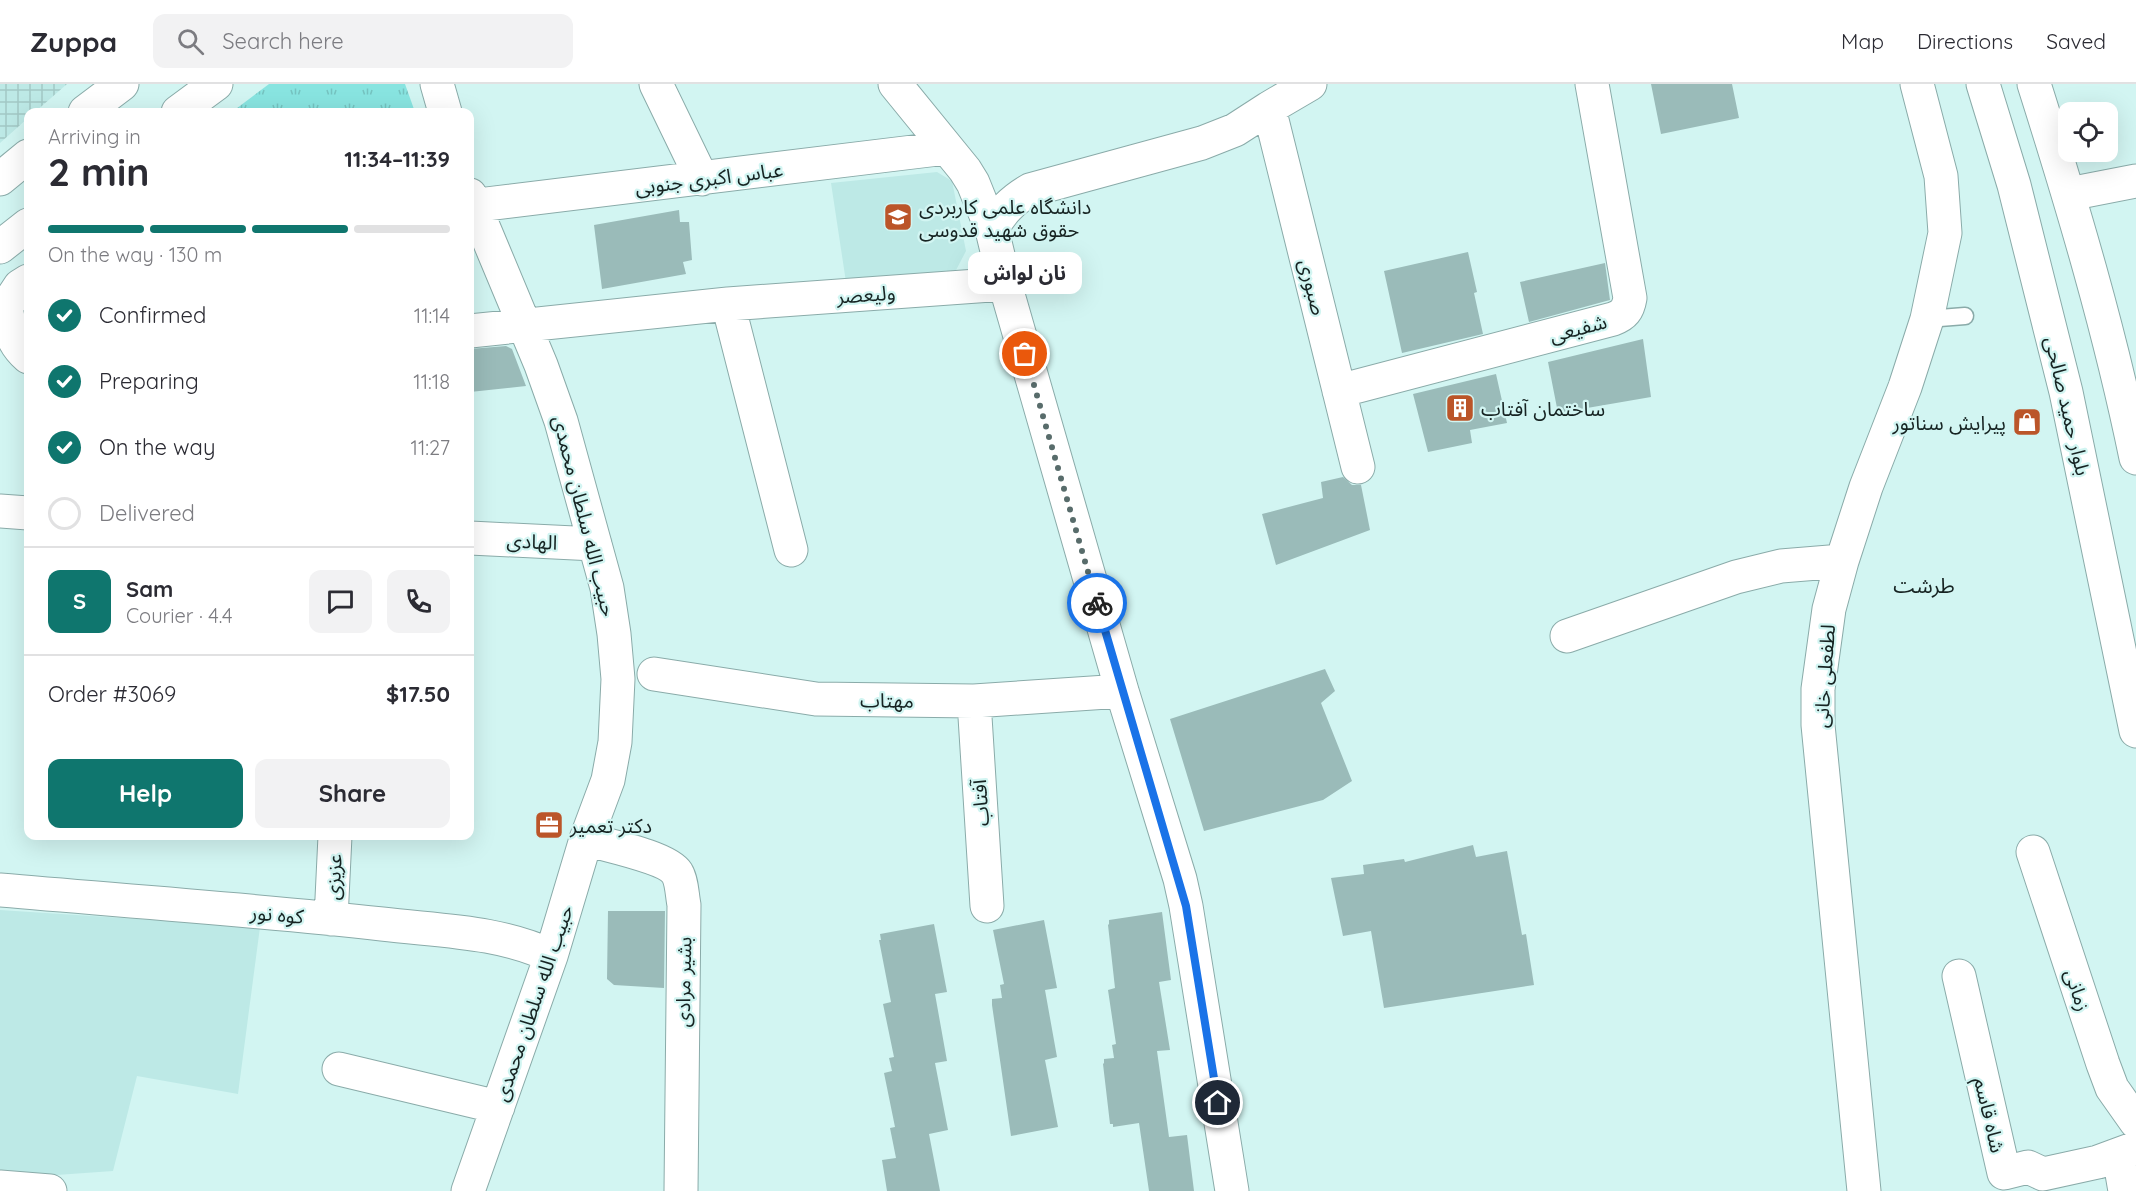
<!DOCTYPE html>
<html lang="en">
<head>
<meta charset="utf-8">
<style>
  :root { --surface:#fff; --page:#f2f2f3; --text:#2b2b33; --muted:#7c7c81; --line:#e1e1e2; --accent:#0f766e }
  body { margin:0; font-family:Quicksand,"Noto Sans Arabic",sans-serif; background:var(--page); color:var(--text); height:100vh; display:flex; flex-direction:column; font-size:22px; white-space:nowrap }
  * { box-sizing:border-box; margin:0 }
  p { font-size:20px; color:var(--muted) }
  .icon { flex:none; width:33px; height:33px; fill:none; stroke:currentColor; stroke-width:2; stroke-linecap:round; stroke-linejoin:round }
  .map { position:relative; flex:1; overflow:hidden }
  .panel { position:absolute; left:24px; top:24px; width:450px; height:732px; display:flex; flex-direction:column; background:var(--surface); border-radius:12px; box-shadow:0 6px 24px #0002 }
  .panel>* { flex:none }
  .tools { position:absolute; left:2058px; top:18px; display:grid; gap:12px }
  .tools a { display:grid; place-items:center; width:60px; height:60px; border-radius:12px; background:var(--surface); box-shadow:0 6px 24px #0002; font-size:30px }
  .pin { position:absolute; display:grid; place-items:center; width:51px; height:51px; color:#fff; margin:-26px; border:3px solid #fff; border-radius:50%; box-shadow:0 2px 6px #0007 }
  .courier { position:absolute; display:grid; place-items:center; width:60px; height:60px; margin:-30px; border:4px solid #1a73e8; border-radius:50%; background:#fff; color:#222; box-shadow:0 2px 8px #0007 }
  .bubble { position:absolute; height:42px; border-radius:12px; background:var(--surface); box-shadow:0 6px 24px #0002; font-size:20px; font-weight:700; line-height:42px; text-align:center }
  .headline em { font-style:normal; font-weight:700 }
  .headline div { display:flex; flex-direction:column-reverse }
  .headline { display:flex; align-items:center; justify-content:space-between; height:102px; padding:0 24px }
  h1 { font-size:39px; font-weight:700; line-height:45px }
  .bar { display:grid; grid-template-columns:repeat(4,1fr); gap:9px 6px; align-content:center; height:72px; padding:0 24px }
  .bar i { height:8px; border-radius:4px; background:var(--line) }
  .bar .selected { background:var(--accent) }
  .bar p { grid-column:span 4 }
  .line { display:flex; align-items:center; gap:15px; padding:0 24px; border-top:2px solid var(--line) }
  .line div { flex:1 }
  .round { display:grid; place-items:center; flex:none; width:63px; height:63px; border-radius:12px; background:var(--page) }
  ol { padding:0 24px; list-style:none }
  li { display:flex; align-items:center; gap:18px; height:66px }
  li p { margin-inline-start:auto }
  li .icon { padding:6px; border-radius:50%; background:var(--accent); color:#fff; stroke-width:4 }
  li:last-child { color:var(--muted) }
  li i { width:33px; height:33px; border:3px solid var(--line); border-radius:50% }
  .primary-button { display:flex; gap:12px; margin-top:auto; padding:12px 24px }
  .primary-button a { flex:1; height:69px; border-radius:12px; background:var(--accent); color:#fff; font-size:24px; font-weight:700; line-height:69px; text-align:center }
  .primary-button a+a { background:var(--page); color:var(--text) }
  header { display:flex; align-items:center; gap:36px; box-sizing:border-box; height:84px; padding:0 30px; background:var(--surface); border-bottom:2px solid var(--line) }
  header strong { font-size:28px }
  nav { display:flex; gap:33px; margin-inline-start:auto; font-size:21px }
  .search { width:420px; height:54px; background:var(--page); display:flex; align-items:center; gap:15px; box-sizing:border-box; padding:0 21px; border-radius:12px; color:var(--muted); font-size:22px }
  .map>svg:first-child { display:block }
  .built { fill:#bde9e6 }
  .industrial { fill:url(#industrial-grid) }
  .park { fill:url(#park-tufts) }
  .building { fill:#9abbb9 }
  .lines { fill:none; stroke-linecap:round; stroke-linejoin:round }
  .service-casing { stroke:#8aaba9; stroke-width:19 }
  .minor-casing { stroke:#8aaba9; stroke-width:35 }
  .secondary-casing { stroke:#8aaba9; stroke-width:35 }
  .service { stroke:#fff; stroke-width:16 }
  .minor { stroke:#fff; stroke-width:33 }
  .secondary { stroke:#fff; stroke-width:33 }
  .done { stroke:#586c6b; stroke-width:6; stroke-dasharray:0 10.8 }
  .route { stroke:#1a73e8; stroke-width:8 }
  .labels { text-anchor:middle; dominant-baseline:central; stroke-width:4.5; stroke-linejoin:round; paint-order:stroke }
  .street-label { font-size:20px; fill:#162322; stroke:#d2f5f2 }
  .poi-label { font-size:20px; fill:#162322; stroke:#d2f5f2; text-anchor:start }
  .neighbourhood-label { font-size:21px; fill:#162322; stroke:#d2f5f2 }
</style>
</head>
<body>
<header>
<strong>Zuppa</strong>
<div class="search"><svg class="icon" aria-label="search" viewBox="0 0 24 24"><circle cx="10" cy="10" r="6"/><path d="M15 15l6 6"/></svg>Search here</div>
<nav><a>Map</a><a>Directions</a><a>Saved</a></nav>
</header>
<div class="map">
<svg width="2136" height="1107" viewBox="0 0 2136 1107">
  <defs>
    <pattern id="industrial-grid" width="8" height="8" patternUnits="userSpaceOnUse" patternTransform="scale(1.5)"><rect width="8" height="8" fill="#bde9e6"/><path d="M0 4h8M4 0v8" fill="none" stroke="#a2c8c5"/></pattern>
    <pattern id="park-tufts" width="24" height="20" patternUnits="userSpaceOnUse" patternTransform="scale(1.5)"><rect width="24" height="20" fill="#88e4e0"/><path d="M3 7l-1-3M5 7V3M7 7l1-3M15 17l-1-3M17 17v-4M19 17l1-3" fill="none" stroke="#75c3c0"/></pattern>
  </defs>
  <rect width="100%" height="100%" fill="#d2f5f2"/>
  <path class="built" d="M 937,88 L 952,97 L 966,167 L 954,190 L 846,198 L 831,99 Z
    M 0,826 L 260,843 L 238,1010 L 137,992 L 113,1087 L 0,1095 Z"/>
  <path class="industrial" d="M 0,0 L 67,0 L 35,28 L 28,28 L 28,34 L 0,59 Z"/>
  <path class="park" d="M 269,0 L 405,0 L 415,28 L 232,28 Z"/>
  <path class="building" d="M 1651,0 L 1732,0 L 1739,34 L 1661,50 Z
    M 679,126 L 680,138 L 689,138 L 692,176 L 683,178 L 686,190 L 602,205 L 594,141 Z
    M 1468,168 L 1477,208 L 1474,209 L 1483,250 L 1402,269 L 1384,187 Z
    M 1605,179 L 1610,216 L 1529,238 L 1520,198 Z
    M 1643,255 L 1651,313 L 1558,329 L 1548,278 Z
    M 506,262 L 512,265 L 526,302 L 470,308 L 470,265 Z
    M 1496,290 L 1507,339 L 1470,346 L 1472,359 L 1428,368 L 1413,310 Z
    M 1343,393 L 1352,401 L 1361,401 L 1370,446 L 1276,481 L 1262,430 L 1323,414 L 1321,398 Z
    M 1325,585 L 1335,607 L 1321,619 L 1352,697 L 1323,716 L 1204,747 L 1170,635 Z
    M 1473,761 L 1476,773 L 1507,767 L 1522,851 L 1526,850 L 1534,901 L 1384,924 L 1371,847 L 1343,852 L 1331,794 L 1364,790 L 1363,781 L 1404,775 L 1405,778 Z
    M 608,827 L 665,827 L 664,904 L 614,901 L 607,895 Z
    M 1162,828 L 1171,896 L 1159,898 L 1170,966 L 1157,967 L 1169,1053 L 1187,1051 L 1194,1107 L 1149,1107 L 1139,1039 L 1113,1043 L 1113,1040 L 1110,1040 L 1103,980 L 1104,979 L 1104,975 L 1114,974 L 1112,961 L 1116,960 L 1108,906 L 1115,904 L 1108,841 L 1109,840 L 1109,836 Z
    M 1044,836 L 1057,904 L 1045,906 L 1057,973 L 1045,976 L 1058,1043 L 1011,1052 L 992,921 L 992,915 L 1002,914 L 1000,901 L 1004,900 L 993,846 Z
    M 934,840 L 947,908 L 935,910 L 947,977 L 935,979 L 948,1046 L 929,1050 L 940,1107 L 887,1107 L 882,1076 L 896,1074 L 890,1044 L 895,1043 L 884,989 L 892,987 L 889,974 L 894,973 L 883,920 L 891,918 L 879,856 L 881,856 L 880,850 Z"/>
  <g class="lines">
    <g class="service-casing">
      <path id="service" d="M 1927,235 L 1965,232"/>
    </g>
    <g class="minor-casing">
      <path id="minor" d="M 437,0 L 445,28
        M 656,0 L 702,95
        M 895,0 L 965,86 L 973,99 L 992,146 L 1005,200 L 1122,607 L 1180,795 L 1186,822 L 1232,1107
        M 1269,24 L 1358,383
        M 2069,110 L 2136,97
        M 470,122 L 946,64
        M 992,146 C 1001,127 1013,116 1030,106 L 1202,59 L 1235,46 L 1269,24 L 1310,0
        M 28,197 L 20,202 L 6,223 C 10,245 11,258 28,273
        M 728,220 L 791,466
        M 470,247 L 728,220 L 1005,200
        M 1339,307 L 1613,235 C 1624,231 1628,226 1630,214 L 1592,0
        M 0,427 L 28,429
        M 470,454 L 595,460
        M 1567,552 L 1736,493 L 1781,482 L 1842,477
        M 654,590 L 816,615 L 974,617 L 1122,607
        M 974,617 L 987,822
        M 586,755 C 605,761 667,773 677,789 C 682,797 682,811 684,821 L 681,1107
        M 2033,768 L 2103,980 L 2112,1004 L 2136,1038
        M 0,806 C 127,817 255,826 382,840 C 438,847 500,847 551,872
        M 331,835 L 335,752
        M 1959,892 L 2004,1089 L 2028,1083 L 2043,1090 L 2098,1078 L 2136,1064
        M 339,985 L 498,1023
        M 2119,1072 L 2125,1107
        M 0,1103 L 50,1107
        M 468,1107 L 551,872 L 586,755 L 608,696 L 615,658 L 618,595 L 614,550 L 607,504 L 561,337 L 541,281 L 470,111
        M 1864,1107 L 1818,641 L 1818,605 L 1829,525 L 1842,477 L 1866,403 L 1905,303 L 1927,235 L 1945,149 L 1941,92 L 1917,0"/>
    </g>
    <g class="secondary-casing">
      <path id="secondary" d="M 1983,0 L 2014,101 L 2066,308 L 2136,647
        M 2034,0 C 2073,123 2110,247 2136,374
        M 85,28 L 122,0
        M 178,28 L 216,0
        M 0,95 L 28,72
        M 0,163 L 28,141"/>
    </g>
    <use href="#service" class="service"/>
    <use href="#minor" class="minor"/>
    <use href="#secondary" class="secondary"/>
  </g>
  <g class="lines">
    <path class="done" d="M 1025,270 L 1097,519"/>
    <path class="route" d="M 1097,519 L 1186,822 L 1218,1019"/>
  </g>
  <defs>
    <g id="university-square" transform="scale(1.5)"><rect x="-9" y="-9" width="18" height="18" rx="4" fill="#bb5529" stroke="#d2f5f2"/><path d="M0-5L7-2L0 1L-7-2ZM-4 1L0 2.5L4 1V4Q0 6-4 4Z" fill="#fff"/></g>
    <g id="building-square" transform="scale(1.5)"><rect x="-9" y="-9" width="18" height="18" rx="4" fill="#bb5529" stroke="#d2f5f2"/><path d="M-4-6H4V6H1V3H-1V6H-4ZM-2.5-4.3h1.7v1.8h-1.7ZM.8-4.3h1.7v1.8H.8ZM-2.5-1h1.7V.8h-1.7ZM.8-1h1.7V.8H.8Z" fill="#fff"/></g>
    <g id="shop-square" transform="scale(1.5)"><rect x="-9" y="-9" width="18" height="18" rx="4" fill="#bb5529" stroke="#d2f5f2"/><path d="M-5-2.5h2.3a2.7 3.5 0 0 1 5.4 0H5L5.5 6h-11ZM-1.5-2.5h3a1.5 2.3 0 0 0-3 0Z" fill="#fff"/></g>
    <g id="office-square" transform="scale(1.5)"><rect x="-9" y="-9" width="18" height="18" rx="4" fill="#bb5529" stroke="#d2f5f2"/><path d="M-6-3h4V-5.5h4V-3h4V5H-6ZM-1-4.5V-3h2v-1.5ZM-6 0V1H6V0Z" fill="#fff"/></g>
  </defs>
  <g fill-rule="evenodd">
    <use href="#university-square" x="898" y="133"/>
    <use href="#building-square" x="1460" y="324"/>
    <use href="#shop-square" x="2027" y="338"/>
    <use href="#office-square" x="549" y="741"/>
  </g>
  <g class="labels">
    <g class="street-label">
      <text transform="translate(709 94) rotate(-7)">عباس اکبری جنوبی</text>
      <text transform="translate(1313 203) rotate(76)">صبوری</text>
      <text transform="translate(866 210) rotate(-4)">ولیعصر</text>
      <text transform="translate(1578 244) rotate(-15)">شفیعی</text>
      <text transform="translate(2068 322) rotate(77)">بلوار حمید صالحی</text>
      <text transform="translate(585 432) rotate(76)">حبیب الله سلطان محمدی</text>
      <text transform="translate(532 457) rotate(3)">الهادی</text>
      <text transform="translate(1824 592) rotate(-86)">لطفعلی خانی</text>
      <text transform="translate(887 616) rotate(1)">مهتاب</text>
      <text transform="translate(980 719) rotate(-94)">آفتاب</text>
      <text transform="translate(333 793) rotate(-87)">عزیزی</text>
      <text transform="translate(277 830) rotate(5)">کوه نور</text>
      <text transform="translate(683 898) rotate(-89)">بشیر مرادی</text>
      <text transform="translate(2078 906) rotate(72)">زمانی</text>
      <text transform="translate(533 919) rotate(-71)">حبیب الله سلطان محمدی</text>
      <text transform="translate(1990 1031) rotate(77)">شاه قاسم</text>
    </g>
    <g class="poi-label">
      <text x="919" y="122">دانشگاه علمی کاربردی<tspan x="919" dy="23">حقوق شهید قدوسی</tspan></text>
      <text x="1481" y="324">ساختمان آفتاب</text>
      <text x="2006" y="338" text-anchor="end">پیرایش سناتور</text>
      <text x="570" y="741">دکتر تعمیر</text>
    </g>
    <g class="neighbourhood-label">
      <text x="1924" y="501">طرشت</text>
    </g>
  </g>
</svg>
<div class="tools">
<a><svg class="icon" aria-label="locate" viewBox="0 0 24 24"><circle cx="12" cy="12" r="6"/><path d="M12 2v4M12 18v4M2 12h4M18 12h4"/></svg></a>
</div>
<div class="pin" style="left:1025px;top:270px;background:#ea580c"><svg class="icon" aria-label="bag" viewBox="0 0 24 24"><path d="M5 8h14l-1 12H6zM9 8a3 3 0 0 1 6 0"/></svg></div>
<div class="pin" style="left:1218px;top:1019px;background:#1f2937"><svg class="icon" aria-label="home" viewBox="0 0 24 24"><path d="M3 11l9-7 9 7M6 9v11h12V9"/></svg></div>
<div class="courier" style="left:1097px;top:519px"><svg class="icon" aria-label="bike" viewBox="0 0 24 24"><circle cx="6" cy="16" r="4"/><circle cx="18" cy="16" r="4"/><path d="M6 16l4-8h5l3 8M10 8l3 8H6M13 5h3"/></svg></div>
<div class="bubble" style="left:968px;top:168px;width:114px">نان لواش</div>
<section class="panel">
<div class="headline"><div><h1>2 min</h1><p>Arriving in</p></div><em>11:34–11:39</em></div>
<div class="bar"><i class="selected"></i><i class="selected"></i><i class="selected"></i><i></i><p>On the way · 130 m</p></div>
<ol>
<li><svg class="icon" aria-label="check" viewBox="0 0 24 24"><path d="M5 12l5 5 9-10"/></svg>Confirmed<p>11:14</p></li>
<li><svg class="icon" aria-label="check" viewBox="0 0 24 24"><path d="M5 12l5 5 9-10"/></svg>Preparing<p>11:18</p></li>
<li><svg class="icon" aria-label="check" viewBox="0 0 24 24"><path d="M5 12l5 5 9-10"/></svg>On the way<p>11:27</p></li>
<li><i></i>Delivered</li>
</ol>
<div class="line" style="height:108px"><b class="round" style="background:var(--accent);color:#fff">S</b><div><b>Sam</b><p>Courier · 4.4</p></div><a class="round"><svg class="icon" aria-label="chat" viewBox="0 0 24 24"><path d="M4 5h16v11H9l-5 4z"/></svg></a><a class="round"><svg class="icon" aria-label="phone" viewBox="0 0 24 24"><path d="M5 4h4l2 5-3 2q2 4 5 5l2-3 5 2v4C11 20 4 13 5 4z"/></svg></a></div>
<div class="line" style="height:78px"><div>Order #3069</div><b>$17.50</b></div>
<div class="primary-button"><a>Help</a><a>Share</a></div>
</section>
</div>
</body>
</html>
